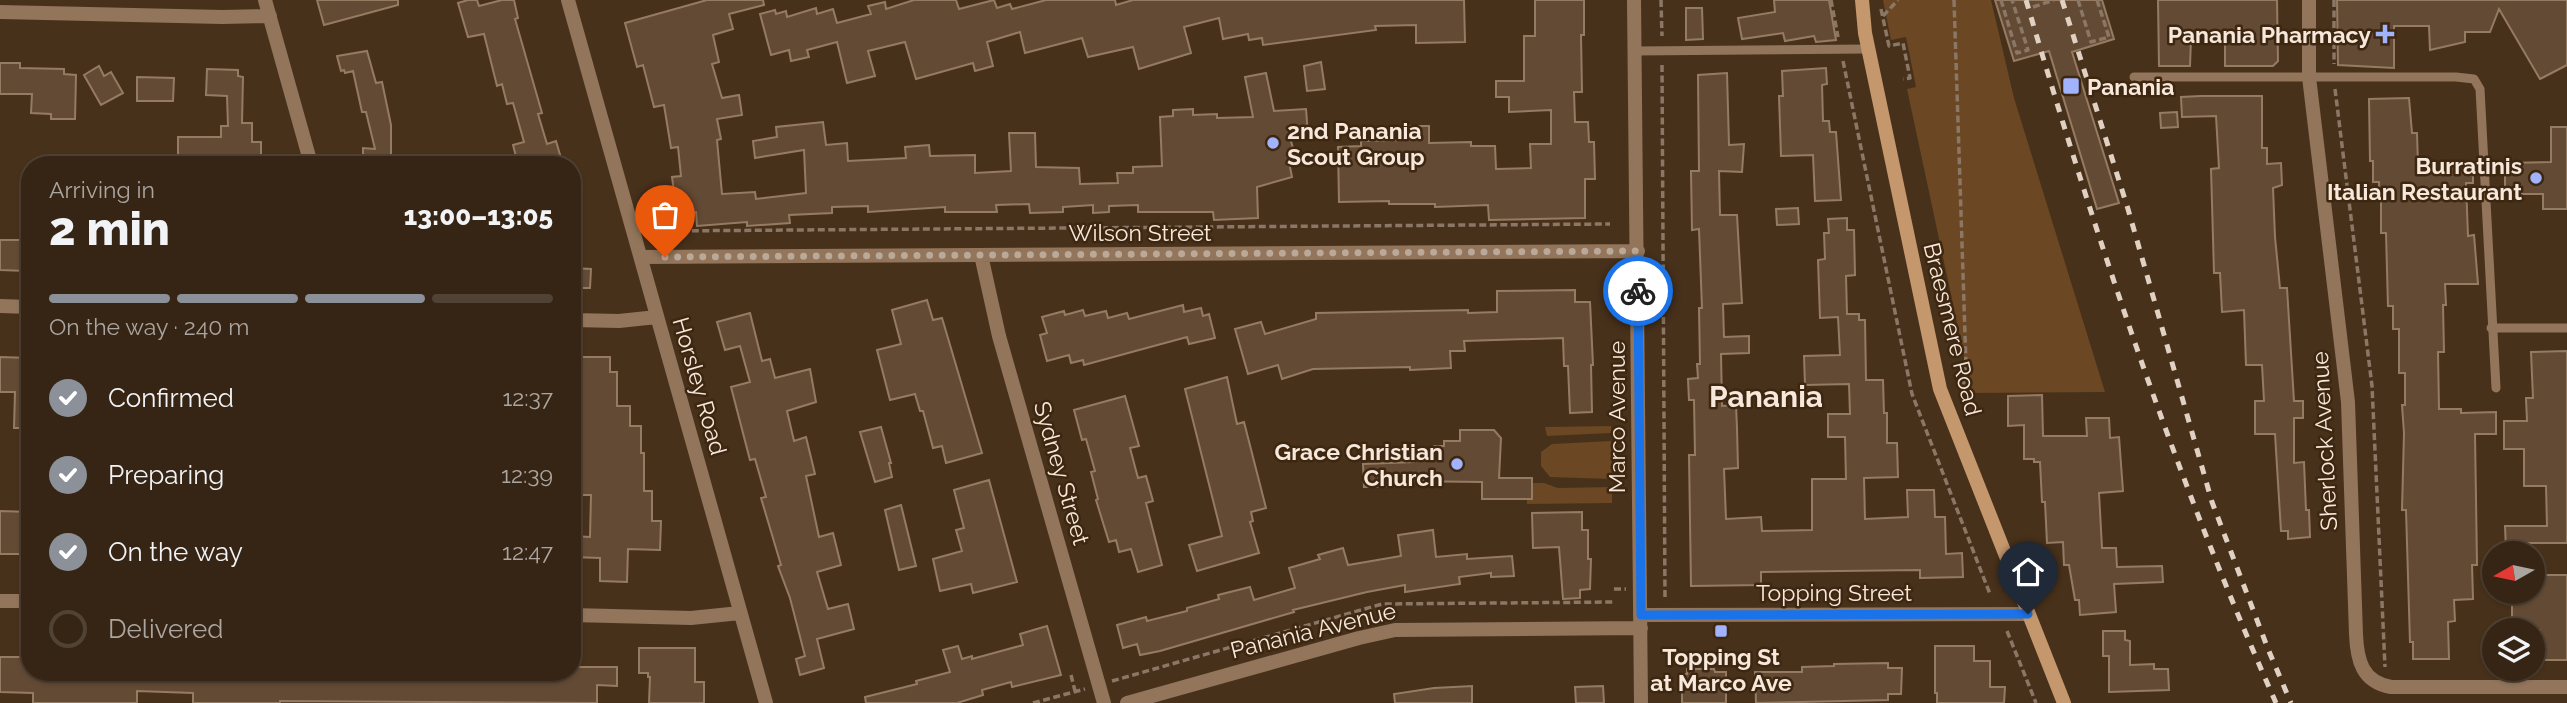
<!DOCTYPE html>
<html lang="en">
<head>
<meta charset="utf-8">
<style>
  :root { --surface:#362514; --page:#413122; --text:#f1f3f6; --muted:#aaa5a0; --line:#504234; --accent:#8c9099 }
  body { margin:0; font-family:Raleway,sans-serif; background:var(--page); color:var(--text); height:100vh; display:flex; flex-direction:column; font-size:26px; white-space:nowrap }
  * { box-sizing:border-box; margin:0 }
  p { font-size:23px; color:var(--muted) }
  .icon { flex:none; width:38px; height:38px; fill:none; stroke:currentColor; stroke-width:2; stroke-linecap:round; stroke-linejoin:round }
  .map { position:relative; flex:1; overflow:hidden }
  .side { position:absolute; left:21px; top:156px; width:560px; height:525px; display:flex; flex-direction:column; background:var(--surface); border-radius:28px; box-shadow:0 2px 5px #0004,0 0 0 2px var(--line) }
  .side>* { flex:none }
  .needle { width:46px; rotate:261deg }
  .fabs { position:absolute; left:2482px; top:541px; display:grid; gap:14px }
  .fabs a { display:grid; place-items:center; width:63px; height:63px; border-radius:50%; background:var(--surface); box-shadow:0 2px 5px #0004,0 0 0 2px var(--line); font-size:35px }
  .pin { position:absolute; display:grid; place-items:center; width:60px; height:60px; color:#fff; margin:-72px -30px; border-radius:50% 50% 50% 0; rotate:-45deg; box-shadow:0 0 7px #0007 }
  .pin .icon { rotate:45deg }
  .courier { position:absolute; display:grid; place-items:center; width:70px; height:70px; margin:-35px; border:5px solid #1a73e8; border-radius:50%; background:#fff; color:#222; box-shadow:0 2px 9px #0007 }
  .headline em { font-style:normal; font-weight:800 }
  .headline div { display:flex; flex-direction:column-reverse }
  .headline { display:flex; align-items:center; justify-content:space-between; height:119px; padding:0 28px }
  h1 { font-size:46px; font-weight:800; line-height:52px }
  .bar { display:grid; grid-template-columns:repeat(4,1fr); gap:10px 7px; align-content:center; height:84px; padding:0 28px }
  .bar i { height:9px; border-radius:5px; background:var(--line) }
  .bar .active { background:var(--accent) }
  .bar p { grid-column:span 4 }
  ol { padding:0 28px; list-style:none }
  li { display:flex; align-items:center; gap:21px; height:77px }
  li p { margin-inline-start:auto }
  li .icon { padding:7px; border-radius:50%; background:var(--accent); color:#fff; stroke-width:4 }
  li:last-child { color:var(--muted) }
  li i { width:38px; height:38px; border:4px solid var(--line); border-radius:50% }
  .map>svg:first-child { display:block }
  .green { fill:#6b4723 }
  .building { fill:#634a34; stroke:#967b63; stroke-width:2 }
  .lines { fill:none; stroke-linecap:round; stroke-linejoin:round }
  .path { stroke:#8b7765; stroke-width:3.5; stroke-dasharray:7 3.5; stroke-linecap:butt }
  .lane { stroke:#92755b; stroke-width:9 }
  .street { stroke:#92755b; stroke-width:14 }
  .secondary { stroke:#c5976d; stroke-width:14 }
  .rail { stroke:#e1d1c3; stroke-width:5; stroke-dasharray:9 9; stroke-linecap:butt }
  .done { stroke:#baa898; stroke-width:7; stroke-dasharray:0 12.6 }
  .route { stroke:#1a73e8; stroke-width:9 }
  .poi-dot { fill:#a1b3fd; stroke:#3d2711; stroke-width:2.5 }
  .labels { text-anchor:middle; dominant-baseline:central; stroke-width:5; stroke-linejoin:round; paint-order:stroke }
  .poi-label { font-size:23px; font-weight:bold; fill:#f7e8db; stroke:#3d2711; text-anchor:end }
  .street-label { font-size:23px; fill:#f7e8db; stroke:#3d2711 }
  .district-label { font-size:30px; font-weight:bold; fill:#f7e8db; stroke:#3d2711 }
</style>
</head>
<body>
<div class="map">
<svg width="2567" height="703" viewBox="0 0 2567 703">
  <rect width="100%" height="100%" fill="#48311b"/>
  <path class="green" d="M 1883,0 L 1991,0 L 2014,98 L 2105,392 L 1972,393 L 1907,89 L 1916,87 L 1906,37 L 1891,40 Z
    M 1611,426 L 1611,433 L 1547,436 L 1545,427 Z
    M 1611,441 L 1612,479 L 1550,477 L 1541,466 L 1541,452 L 1552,444 Z
    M 1532,483 L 1544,483 L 1558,488 L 1612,487 L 1612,503 L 1527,504 L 1527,499 L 1532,498 Z"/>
  <path class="building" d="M 317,0 L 398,0 L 398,5 L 324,25 Z
    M 468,0 L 477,0 L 479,6 L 502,0 L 514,0 L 518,18 L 515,19 L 542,113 L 538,114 L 547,144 L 556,141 L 561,158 L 539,164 L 518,164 L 513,145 L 524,142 L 513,103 L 507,104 L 502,84 L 497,86 L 484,34 L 468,37 L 458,3 Z
    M 707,0 L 763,0 L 764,5 L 729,14 L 733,29 L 713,35 L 719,62 L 712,64 L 722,98 L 739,95 L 742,115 L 717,119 L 721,139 L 717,140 L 722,194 L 755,192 L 756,199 L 806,193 L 804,150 L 755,158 L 753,141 L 777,137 L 776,127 L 823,122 L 826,145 L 847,143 L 848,161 L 906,158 L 905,147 L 929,145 L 930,156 L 975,155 L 975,173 L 1011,171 L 1009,133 L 1035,133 L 1036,167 L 1079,168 L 1080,184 L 1118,183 L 1117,173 L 1133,173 L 1133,167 L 1162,166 L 1160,117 L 1173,116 L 1173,110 L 1193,109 L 1193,115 L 1217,114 L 1217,118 L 1253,117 L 1245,77 L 1266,73 L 1274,111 L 1306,109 L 1308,135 L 1289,135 L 1294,151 L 1287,152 L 1292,177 L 1257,187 L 1258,218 L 1214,220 L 1213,212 L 1138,212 L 1138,205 L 1109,206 L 1109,212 L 1093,213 L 1093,205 L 1063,207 L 1063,212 L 1030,213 L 1029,204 L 996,205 L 997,212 L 945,212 L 945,207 L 868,212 L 868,206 L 832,207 L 832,213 L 789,215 L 790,223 L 747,226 L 747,222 L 697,226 L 696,212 L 681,213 L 680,192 L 674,192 L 672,177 L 681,176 L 678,147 L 671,148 L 664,105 L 654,107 L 643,65 L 637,67 L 625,23 Z
    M 914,0 L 956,0 L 959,9 L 994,0 L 997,8 L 1010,4 L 1012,9 L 1046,0 L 1115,0 L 1116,5 L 1133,0 L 1464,0 L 1465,42 L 1416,43 L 1416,25 L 1375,26 L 1376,30 L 1263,45 L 1262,38 L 1249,40 L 1248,34 L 1223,39 L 1219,18 L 1184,27 L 1191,53 L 1139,69 L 1133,47 L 1088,57 L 1082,38 L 1025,53 L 1020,32 L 987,42 L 993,66 L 975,71 L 973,63 L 916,79 L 905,42 L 868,51 L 875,76 L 847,83 L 837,42 L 807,50 L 809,57 L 791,61 L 789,50 L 771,55 L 760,14 L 775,10 L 776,14 L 786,11 L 787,17 L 816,8 L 817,14 L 833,9 L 837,23 L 871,14 L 868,6 L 885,2 L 886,9 Z
    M 1535,0 L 1584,0 L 1584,35 L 1581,35 L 1582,92 L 1574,92 L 1575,122 L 1588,122 L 1589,142 L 1594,142 L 1595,179 L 1585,179 L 1585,218 L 1489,220 L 1488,205 L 1435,207 L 1435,204 L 1389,204 L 1389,201 L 1339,202 L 1338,147 L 1361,146 L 1361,141 L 1409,140 L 1409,126 L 1429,126 L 1429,143 L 1471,142 L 1471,146 L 1495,146 L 1496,169 L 1531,168 L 1530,144 L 1551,144 L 1551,110 L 1509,112 L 1509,97 L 1496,97 L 1496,81 L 1524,81 L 1524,36 L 1535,36 Z
    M 1774,0 L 1829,0 L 1836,40 L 1816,42 L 1814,36 L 1785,41 L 1783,33 L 1742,39 L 1738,18 L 1775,12 Z
    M 1995,0 L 2102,0 L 2114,39 L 2072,52 L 2119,203 L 2097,209 L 2049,51 L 2014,61 Z
    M 2158,0 L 2277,0 L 2278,61 L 2273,66 L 2225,66 L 2225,39 L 2191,39 L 2190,66 L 2159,66 Z
    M 2337,0 L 2567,0 L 2567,65 L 2540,79 L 2499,9 L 2490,32 L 2465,32 L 2465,42 L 2430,50 L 2429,26 L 2394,26 L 2394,68 L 2338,65 Z
    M 1686,8 L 1702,8 L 1703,39 L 1686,40 Z
    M 367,51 L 376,83 L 382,82 L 391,125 L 391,164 L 363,164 L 363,148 L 375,149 L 366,112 L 362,112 L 353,71 L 345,73 L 344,70 L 341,71 L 337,56 Z
    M 1321,62 L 1325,89 L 1307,91 L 1304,66 Z
    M 0,63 L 20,63 L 20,68 L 64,69 L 64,74 L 76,75 L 75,119 L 51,119 L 51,114 L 31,113 L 32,94 L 0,94 Z
    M 99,66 L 104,76 L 111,72 L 123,93 L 101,105 L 84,75 Z
    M 1826,68 L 1827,84 L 1822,85 L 1823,121 L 1829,121 L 1830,132 L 1836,132 L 1841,200 L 1815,201 L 1813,155 L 1781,156 L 1779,96 L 1783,96 L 1782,71 Z
    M 207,69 L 238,70 L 238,76 L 243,77 L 242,123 L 252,123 L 252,142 L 261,142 L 261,164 L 178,164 L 178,137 L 221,137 L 221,126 L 228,126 L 227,96 L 206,95 Z
    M 1727,73 L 1729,145 L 1744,144 L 1742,172 L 1719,171 L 1720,215 L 1737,215 L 1742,303 L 1723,304 L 1724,337 L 1749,336 L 1749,353 L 1721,354 L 1722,406 L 1736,405 L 1737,428 L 1738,468 L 1724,469 L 1726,519 L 1761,517 L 1762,531 L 1812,530 L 1812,479 L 1846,479 L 1845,437 L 1828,437 L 1828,414 L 1850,414 L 1849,384 L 1805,385 L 1804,356 L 1840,355 L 1838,317 L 1820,318 L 1818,260 L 1825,259 L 1824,233 L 1829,233 L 1828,219 L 1847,218 L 1847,230 L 1854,230 L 1855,275 L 1846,276 L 1847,314 L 1859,314 L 1859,320 L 1865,320 L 1866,380 L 1883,380 L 1884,413 L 1887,413 L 1887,443 L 1897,443 L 1898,477 L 1864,478 L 1865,519 L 1908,517 L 1907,490 L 1934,490 L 1935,517 L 1945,517 L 1946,554 L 1962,553 L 1963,577 L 1920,578 L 1920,570 L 1761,572 L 1761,585 L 1691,586 L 1689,455 L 1695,455 L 1694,400 L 1689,400 L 1688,379 L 1698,378 L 1697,364 L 1700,364 L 1699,308 L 1702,308 L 1699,229 L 1692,230 L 1691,171 L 1699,171 L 1698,75 Z
    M 137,77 L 174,78 L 173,101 L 137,101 Z
    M 2201,96 L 2262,96 L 2262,148 L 2267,148 L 2267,164 L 2281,163 L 2282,185 L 2273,188 L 2275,237 L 2280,288 L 2287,288 L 2294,401 L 2303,401 L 2303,418 L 2294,418 L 2294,463 L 2304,462 L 2306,510 L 2309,510 L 2310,537 L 2288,539 L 2288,531 L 2281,531 L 2275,434 L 2255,434 L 2255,401 L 2264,401 L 2262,365 L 2246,365 L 2244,310 L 2222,312 L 2220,273 L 2214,273 L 2212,203 L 2211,169 L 2219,168 L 2216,116 L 2182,117 L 2181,97 Z
    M 2409,98 L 2412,133 L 2417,133 L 2418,165 L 2473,164 L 2473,183 L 2466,183 L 2468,236 L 2474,235 L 2478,284 L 2445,284 L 2446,305 L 2443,305 L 2444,352 L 2438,352 L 2439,409 L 2461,409 L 2461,413 L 2496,412 L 2496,434 L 2475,434 L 2477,565 L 2472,565 L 2473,599 L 2454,600 L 2455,621 L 2448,622 L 2449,659 L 2413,659 L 2413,642 L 2410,642 L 2406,510 L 2402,510 L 2404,433 L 2402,405 L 2405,405 L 2405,373 L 2399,373 L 2399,329 L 2393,329 L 2393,306 L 2388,306 L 2386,233 L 2381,233 L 2381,195 L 2379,195 L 2379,182 L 2373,182 L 2373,161 L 2370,161 L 2369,99 Z
    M 2177,112 L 2178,127 L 2161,128 L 2160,113 Z
    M 2551,127 L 2567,127 L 2567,209 L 2543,209 L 2543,194 L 2505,194 L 2505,163 L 2551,162 Z
    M 1798,208 L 1799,224 L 1777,225 L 1776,209 Z
    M 0,240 L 30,240 L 30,265 L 26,265 L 26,271 L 0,270 Z
    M 572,268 L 591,269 L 590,288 L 572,288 Z
    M 1575,290 L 1575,302 L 1590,302 L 1593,365 L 1591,365 L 1592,412 L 1570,413 L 1568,366 L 1564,366 L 1563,338 L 1464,341 L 1465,351 L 1450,351 L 1451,368 L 1410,370 L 1410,367 L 1313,369 L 1282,379 L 1278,365 L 1248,374 L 1235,329 L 1261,322 L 1265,334 L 1316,319 L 1316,313 L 1468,310 L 1468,313 L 1497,312 L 1497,291 Z
    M 927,300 L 933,320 L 942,318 L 982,453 L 946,463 L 942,446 L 933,448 L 923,411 L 920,411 L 915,394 L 890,400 L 877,350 L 901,344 L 892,310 Z
    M 1183,305 L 1184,312 L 1201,308 L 1203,316 L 1209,314 L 1215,338 L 1189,344 L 1187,337 L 1084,365 L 1083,360 L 1071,363 L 1069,355 L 1047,361 L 1040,335 L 1047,333 L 1042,317 L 1064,311 L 1065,315 L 1083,310 L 1085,316 L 1106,311 L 1108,318 L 1127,313 L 1129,319 Z
    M 750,313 L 762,361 L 770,359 L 775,378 L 810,369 L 816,402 L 787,411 L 794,441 L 806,437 L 815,474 L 806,476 L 819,537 L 833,533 L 841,565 L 817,572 L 828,609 L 848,604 L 854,629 L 817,639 L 824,668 L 800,675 L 796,659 L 805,656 L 790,598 L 778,566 L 781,565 L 761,498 L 766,497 L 755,459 L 750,460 L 731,387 L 750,382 L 740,346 L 725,350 L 717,322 Z
    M 2567,351 L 2567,543 L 2526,543 L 2526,550 L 2506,550 L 2505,526 L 2547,526 L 2546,486 L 2524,486 L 2524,449 L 2504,449 L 2504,421 L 2527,421 L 2526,398 L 2533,398 L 2531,352 Z
    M 0,357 L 30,358 L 30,428 L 14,428 L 15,392 L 0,392 Z
    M 572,357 L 610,357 L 610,372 L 617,372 L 617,406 L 630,406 L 630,426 L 641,426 L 641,453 L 644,453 L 644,491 L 652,491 L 652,521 L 661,521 L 660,550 L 628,549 L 627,582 L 600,581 L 600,558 L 573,557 L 573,536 L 590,537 L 591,495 L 572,495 Z
    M 1227,377 L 1237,424 L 1244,422 L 1266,508 L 1251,512 L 1253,521 L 1250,522 L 1259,553 L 1197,571 L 1189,545 L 1222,536 L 1185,389 Z
    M 2042,395 L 2043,436 L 2087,436 L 2086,418 L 2109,418 L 2110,438 L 2119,437 L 2123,491 L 2099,493 L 2102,548 L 2116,548 L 2117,567 L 2162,566 L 2163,582 L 2114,584 L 2116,612 L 2080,615 L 2079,600 L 2075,600 L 2069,565 L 2064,565 L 2063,542 L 2047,543 L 2045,502 L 2042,502 L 2040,462 L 2034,462 L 2034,459 L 2024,459 L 2024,425 L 2008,426 L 2008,396 Z
    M 1125,396 L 1139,446 L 1130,448 L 1138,478 L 1146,476 L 1153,501 L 1146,503 L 1162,565 L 1138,572 L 1131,549 L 1119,552 L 1116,540 L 1109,542 L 1096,500 L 1098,499 L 1091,472 L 1095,471 L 1086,439 L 1082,440 L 1074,410 Z
    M 881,427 L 891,463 L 889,463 L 892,477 L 875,482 L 860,432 Z
    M 1460,430 L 1494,430 L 1501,438 L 1499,478 L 1532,478 L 1532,499 L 1482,499 L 1482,482 L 1402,481 L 1402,486 L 1364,487 L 1363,464 L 1414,462 L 1414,451 L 1433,451 L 1434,446 L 1444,446 L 1444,441 L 1460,441 Z
    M 989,480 L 1017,582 L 973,593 L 971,584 L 940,591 L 933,559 L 962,551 L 956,530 L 964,528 L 954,490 Z
    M 901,505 L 916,566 L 899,570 L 885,510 Z
    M 0,511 L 30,512 L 30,554 L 0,554 Z
    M 1582,512 L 1582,530 L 1588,530 L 1588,559 L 1591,559 L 1590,589 L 1580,590 L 1580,598 L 1563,599 L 1559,547 L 1533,548 L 1532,513 Z
    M 1433,530 L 1436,557 L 1467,554 L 1467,559 L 1512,556 L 1514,576 L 1491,577 L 1491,573 L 1459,577 L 1460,584 L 1405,592 L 1405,585 L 1367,592 L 1293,610 L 1294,612 L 1160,651 L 1140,655 L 1137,644 L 1123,648 L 1117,625 L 1146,617 L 1147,621 L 1187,611 L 1187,608 L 1219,599 L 1218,595 L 1250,587 L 1254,600 L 1295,588 L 1289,568 L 1320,559 L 1318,555 L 1343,548 L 1348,565 L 1401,556 L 1398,535 Z
    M 2532,575 L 2567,575 L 2567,660 L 2540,660 L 2540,630 L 2512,630 L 2512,592 L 2532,592 Z
    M 1047,626 L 1061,675 L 1012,687 L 1011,682 L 982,690 L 983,695 L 957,703 L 866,703 L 865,697 L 917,684 L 916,681 L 950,672 L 943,650 L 958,646 L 962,659 L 972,656 L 972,659 L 1023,645 L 1020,634 Z
    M 2103,631 L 2125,631 L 2125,640 L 2130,641 L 2130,665 L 2154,664 L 2154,669 L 2168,669 L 2169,690 L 2109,692 L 2109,656 L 2103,656 Z
    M 1935,646 L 1974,646 L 1974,661 L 1990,661 L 1990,687 L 2005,687 L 2004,703 L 1937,703 L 1937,693 L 1935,693 Z
    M 639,648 L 695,648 L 695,682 L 704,682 L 704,703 L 649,703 L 650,677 L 648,677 L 648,673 L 639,673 Z
    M 0,657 L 30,657 L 30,672 L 342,672 L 342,675 L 373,676 L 374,672 L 429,672 L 429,678 L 462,678 L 462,672 L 520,672 L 520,676 L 561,676 L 561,672 L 572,672 L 572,667 L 617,667 L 617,686 L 597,685 L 597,703 L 280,701 L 280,703 L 193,703 L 193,693 L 137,691 L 137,703 L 33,703 L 33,693 L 0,692 Z
    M 1888,663 L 1888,668 L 1902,668 L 1901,694 L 1888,694 L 1888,700 L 1756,703 L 1755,672 L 1802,672 L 1802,667 L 1834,666 L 1834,664 Z
    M 1687,669 L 1714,669 L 1715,672 L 1726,672 L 1726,703 L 1682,703 L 1682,674 L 1687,674 Z
    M 1472,686 L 1472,703 L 1395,703 L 1394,694 L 1434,688 Z
    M 1603,686 L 1604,703 L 1576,703 L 1575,687 Z"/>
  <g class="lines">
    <path class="path" d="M 1661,0 L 1662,36
      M 1831,0 L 1838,37
      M 1954,0 L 1966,365 L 1962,398
      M 2001,0 L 2017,53 L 2028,50 L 2012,0
      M 2078,0 L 2091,42 L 2109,37 L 2097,0
      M 2334,0 L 2334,64
      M 2033,7 L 2054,0
      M 1881,9 L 1889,46 L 1903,43 L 1910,78 L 1903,79
      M 1883,16 L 1898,0
      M 1843,61 L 1912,394 L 1990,594
      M 1662,65 L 1665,600
      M 2335,89 L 2372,386 L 2385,667
      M 650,233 L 660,231 L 1610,224
      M 1614,589 L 1626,589
      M 2007,631 L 2036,703
      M 1071,675 L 1075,691
      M 1112,681 L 1382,604 L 1614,602
      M 1033,703 L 1085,689"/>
    <path class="lane" d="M 1636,51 L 1868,49
      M 2134,77 L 2456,77 L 2474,79 L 2480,89 L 2496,388
      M 2491,328 L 2567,328"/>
    <path class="street" d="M 265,0 L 311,164
      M 568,0 L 766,703
      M 1634,0 L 1641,703
      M 2309,0 L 2309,77 L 2348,402 L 2356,634 C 2357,660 2362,682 2391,687 L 2567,687
      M 0,12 L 222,17 L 270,16
      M 981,255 L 999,336 L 1104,703
      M 641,257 L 1638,251
      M 0,306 L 30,307
      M 572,320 L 619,321 L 657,317
      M 0,601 L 30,601
      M 572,615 L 691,618 L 740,613
      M 1641,615 L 2028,614
      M 1127,703 L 1359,638 L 1395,630 L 1641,628"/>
    <path class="secondary" d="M 1862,0 L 1865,33 L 1940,389 L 2064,703"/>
    <path class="rail" d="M 2026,0 C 2096,238 2175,476 2276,703
      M 2062,0 L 2128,209 L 2212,502 L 2268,649 L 2291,703"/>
  </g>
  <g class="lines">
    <path class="done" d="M 665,257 L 1638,251 L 1638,291"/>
    <path class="route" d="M 1638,291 L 1641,615 L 2028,614"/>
  </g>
  <g class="poi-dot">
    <path d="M2381.5 23.5h7v7h7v7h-7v7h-7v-7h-7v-7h7z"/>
    <rect x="2062" y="77" width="18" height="18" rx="3.5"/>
    <circle cx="1273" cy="143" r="7"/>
    <circle cx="2536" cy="178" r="7"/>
    <circle cx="1457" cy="464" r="7"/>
    <rect x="1714" y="624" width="14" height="14" rx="3.5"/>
  </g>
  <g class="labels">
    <g class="poi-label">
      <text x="2371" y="34">Panania Pharmacy</text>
      <text x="2087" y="86" text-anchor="start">Panania</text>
      <text x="1287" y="130" text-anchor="start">2nd Panania<tspan x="1287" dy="26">Scout Group</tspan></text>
      <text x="2522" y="165">Burratinis<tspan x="2522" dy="26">Italian Restaurant</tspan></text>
      <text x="1443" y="451">Grace Christian<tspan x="1443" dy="26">Church</tspan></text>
      <text x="1721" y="656" text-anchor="middle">Topping St<tspan x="1721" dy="26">at Marco Ave</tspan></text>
    </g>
    <g class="street-label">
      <text x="1140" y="232">Wilson Street</text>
      <text transform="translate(1953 329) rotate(76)">Braesmere Road</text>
      <text transform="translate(700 386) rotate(74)">Horsley Road</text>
      <text transform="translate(1616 417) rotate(-90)">Marco Avenue</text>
      <text transform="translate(2324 441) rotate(-93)">Sherlock Avenue</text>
      <text transform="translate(1062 473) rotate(74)">Sydney Street</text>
      <text x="1834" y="592">Topping Street</text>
      <text transform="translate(1313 630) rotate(-14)">Panania Avenue</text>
    </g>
    <g class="district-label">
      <text x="1766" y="396">Panania</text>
    </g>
  </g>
</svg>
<div class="fabs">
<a><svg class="needle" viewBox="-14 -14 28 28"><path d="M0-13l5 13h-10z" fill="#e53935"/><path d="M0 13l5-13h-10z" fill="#aaa5a0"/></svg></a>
<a><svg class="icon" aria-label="layers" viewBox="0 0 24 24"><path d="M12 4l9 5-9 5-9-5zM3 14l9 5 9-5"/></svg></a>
</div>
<div class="pin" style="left:665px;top:257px;background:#ea580c"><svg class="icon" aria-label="bag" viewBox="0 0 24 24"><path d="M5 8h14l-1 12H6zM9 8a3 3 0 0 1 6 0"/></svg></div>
<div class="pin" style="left:2028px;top:614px;background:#1f2937"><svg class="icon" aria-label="home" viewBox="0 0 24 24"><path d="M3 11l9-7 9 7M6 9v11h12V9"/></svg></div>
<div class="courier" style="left:1638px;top:291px"><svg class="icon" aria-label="bike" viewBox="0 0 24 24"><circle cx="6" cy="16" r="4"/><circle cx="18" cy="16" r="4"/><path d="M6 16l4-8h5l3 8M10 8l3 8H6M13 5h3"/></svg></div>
<section class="side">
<div class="headline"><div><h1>2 min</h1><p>Arriving in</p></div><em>13:00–13:05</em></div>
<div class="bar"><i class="active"></i><i class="active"></i><i class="active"></i><i></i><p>On the way · 240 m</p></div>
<ol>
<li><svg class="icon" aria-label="check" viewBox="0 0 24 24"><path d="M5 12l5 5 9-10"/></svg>Confirmed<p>12:37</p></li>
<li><svg class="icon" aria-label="check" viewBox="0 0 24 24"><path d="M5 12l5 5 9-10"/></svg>Preparing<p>12:39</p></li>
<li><svg class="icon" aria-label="check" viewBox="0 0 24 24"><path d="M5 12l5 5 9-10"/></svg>On the way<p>12:47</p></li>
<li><i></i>Delivered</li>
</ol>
</section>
</div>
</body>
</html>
